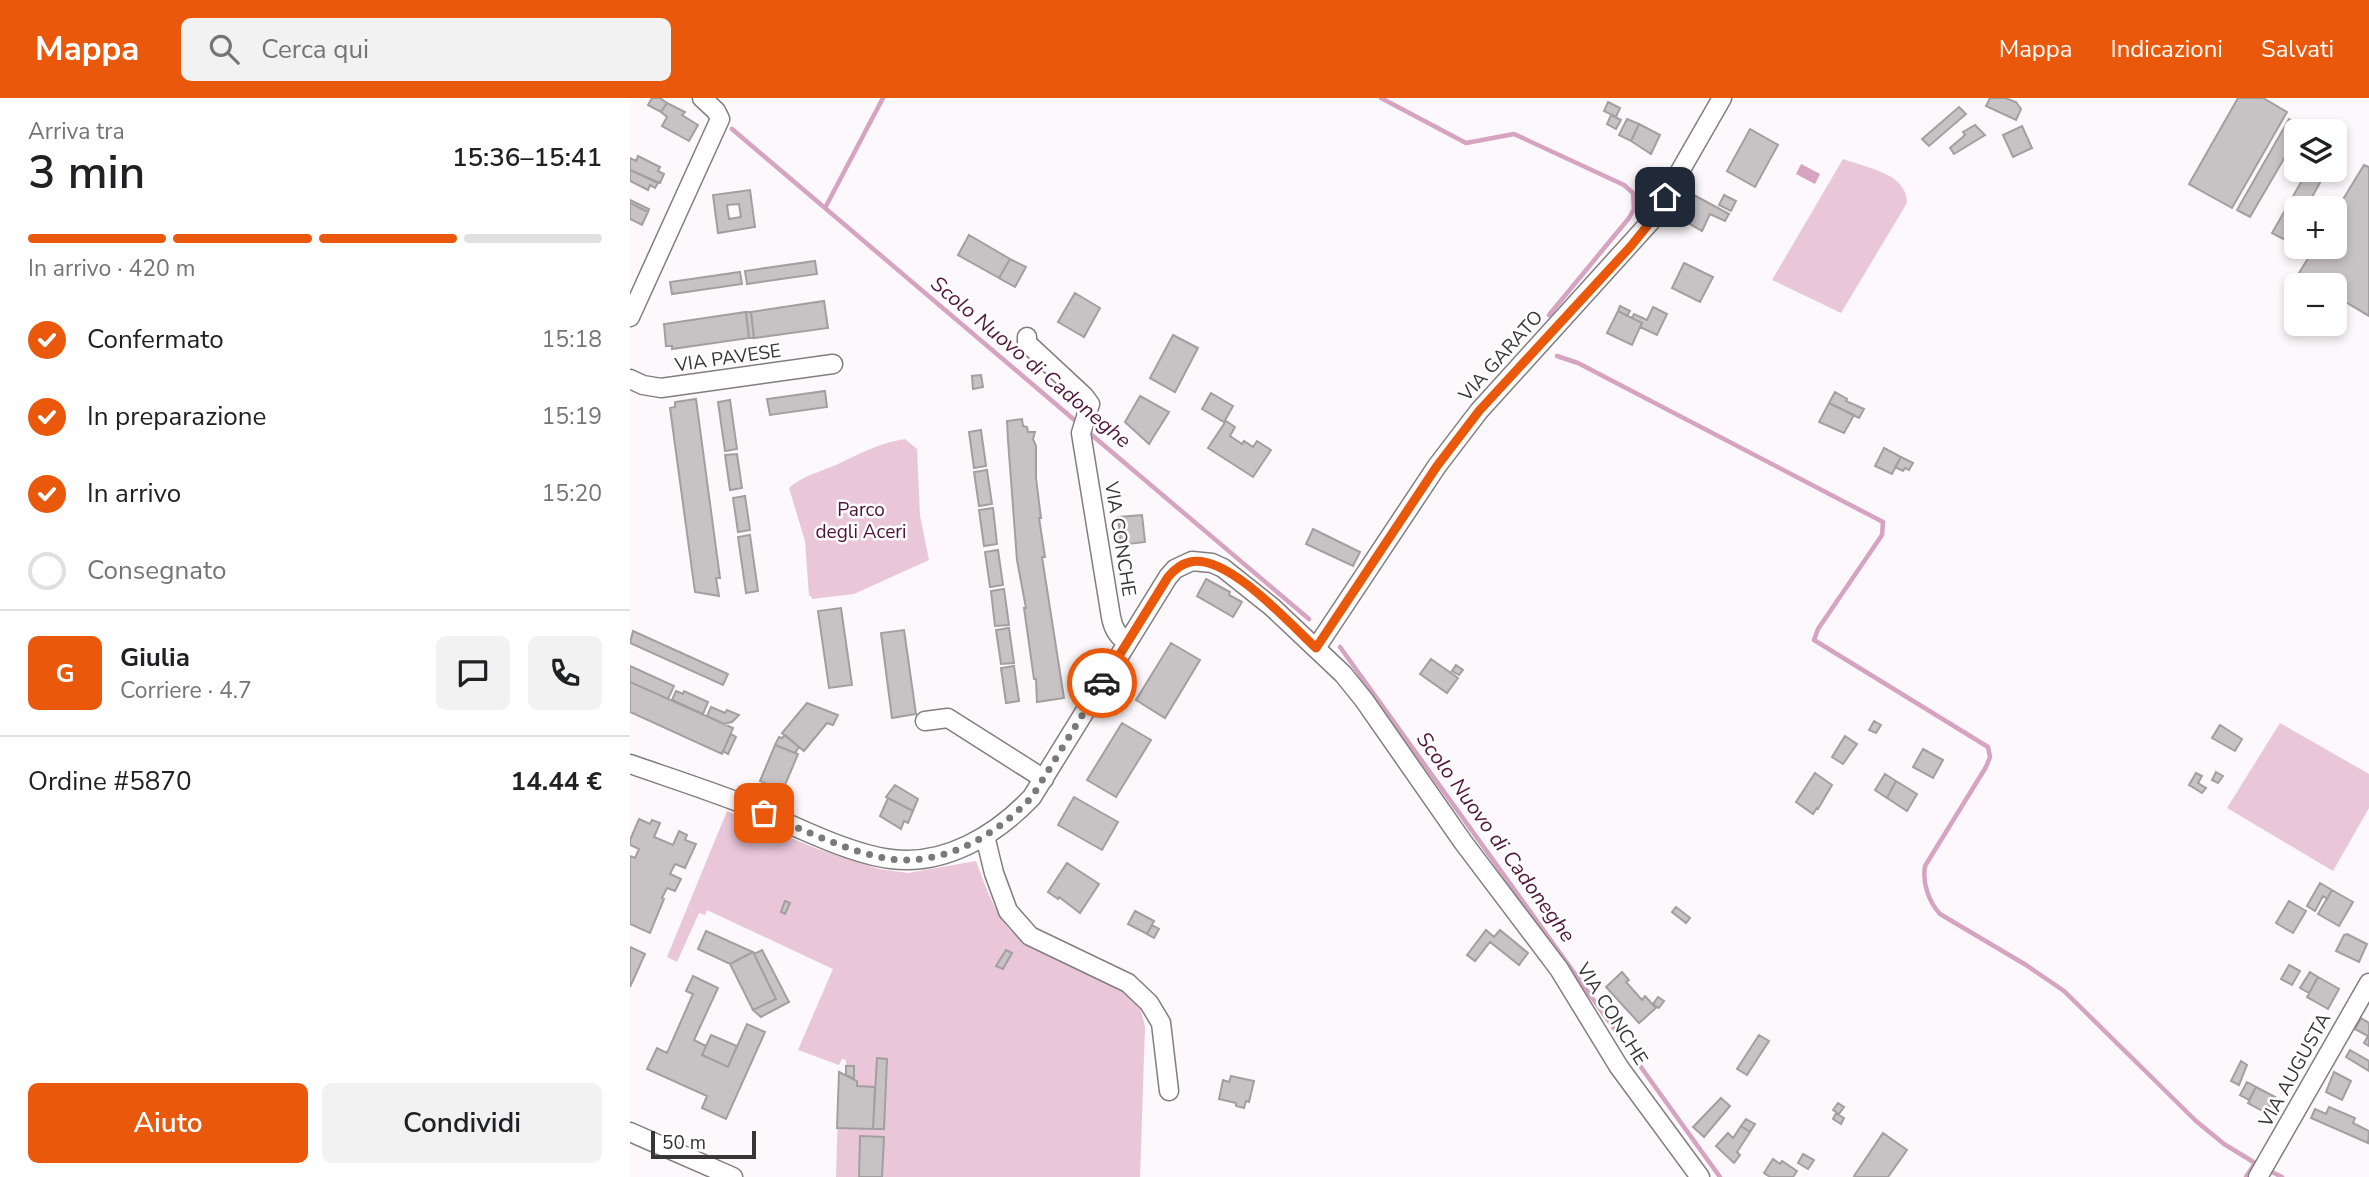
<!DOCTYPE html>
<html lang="it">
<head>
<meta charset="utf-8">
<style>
  :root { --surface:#fff; --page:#f2f2f2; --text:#202124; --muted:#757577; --line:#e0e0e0; --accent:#ea580c }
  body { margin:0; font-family:"Nunito Sans",sans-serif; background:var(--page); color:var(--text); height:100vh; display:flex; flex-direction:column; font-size:26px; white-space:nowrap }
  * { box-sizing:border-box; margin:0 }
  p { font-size:23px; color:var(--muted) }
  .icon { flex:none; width:38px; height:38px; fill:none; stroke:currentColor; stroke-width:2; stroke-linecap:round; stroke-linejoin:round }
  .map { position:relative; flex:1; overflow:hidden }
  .drawer { display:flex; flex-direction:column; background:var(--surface); width:630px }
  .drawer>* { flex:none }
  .buttons { position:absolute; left:1654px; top:21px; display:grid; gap:14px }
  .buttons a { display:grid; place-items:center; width:63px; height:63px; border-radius:10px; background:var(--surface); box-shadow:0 4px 10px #0003; font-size:35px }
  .scale { position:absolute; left:21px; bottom:18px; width:105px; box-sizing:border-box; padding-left:7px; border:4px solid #373536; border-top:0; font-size:19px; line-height:24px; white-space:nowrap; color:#373536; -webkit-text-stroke:5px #fff; paint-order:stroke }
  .pin { position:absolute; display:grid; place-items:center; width:60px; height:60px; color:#fff; margin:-30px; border-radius:14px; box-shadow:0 4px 10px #0006 }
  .courier { position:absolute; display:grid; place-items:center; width:70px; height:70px; margin:-35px; border:5px solid #ea580c; border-radius:50%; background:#fff; color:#222; box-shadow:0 2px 9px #0007 }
  .overview em { font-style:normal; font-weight:600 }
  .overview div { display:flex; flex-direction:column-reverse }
  .overview { display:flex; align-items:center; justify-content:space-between; height:119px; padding:0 28px }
  h1 { font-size:46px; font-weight:600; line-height:52px }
  .bar { display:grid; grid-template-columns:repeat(4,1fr); gap:10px 7px; align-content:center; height:84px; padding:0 28px }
  .bar i { height:9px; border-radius:5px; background:var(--line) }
  .bar .on { background:var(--accent) }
  .bar p { grid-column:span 4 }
  .line { display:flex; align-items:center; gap:18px; padding:0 28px; border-top:2px solid var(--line) }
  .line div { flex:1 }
  .round { display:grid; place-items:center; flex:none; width:74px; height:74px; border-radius:10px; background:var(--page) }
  ol { padding:0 28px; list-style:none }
  li { display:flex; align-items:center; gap:21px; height:77px }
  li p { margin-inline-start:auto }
  li .icon { padding:7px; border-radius:50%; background:var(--accent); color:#fff; stroke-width:4 }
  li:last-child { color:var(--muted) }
  li i { width:38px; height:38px; border:4px solid var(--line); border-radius:50% }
  .cta { display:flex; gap:14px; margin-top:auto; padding:14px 28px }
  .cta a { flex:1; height:80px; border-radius:10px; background:var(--accent); color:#fff; font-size:28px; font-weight:600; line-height:80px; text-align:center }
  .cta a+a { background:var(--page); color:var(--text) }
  header { display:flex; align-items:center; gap:42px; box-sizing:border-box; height:98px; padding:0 35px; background:var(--accent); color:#fff }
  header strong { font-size:33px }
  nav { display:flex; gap:38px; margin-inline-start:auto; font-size:24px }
  .search { width:490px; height:63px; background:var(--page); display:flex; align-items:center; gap:18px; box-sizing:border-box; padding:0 24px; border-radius:10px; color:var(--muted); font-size:26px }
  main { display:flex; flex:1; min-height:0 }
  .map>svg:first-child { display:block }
  .green { fill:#e9c7d9 }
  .water { fill:#d6a3c0 }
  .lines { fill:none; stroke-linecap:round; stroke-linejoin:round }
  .stream { stroke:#d6a3c0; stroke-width:4.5 }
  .building { fill:#c7c2c4; stroke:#a39fa1; stroke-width:2; fill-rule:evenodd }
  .minor-casing { stroke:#827e80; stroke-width:21 }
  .minor { stroke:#fff; stroke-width:18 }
  .done { stroke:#7c797b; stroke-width:7; stroke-dasharray:0 12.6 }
  .route { stroke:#ea580c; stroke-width:9 }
  .labels { text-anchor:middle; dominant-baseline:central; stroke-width:5; stroke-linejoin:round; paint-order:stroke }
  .street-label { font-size:19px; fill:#373536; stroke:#fff }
  .park-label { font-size:19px; fill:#4e133a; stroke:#fff }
  .water-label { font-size:21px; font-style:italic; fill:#52173e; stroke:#fff }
</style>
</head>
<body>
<header>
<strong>Mappa</strong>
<div class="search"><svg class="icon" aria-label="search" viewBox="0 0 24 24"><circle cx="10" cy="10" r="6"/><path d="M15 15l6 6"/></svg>Cerca qui</div>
<nav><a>Mappa</a><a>Indicazioni</a><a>Salvati</a></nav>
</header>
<main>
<section class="drawer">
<div class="overview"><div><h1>3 min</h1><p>Arriva tra</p></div><em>15:36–15:41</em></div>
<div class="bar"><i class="on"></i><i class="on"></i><i class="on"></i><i></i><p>In arrivo · 420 m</p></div>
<ol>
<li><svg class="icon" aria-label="check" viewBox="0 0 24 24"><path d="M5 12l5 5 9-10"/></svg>Confermato<p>15:18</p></li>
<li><svg class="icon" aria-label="check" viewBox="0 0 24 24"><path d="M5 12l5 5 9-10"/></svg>In preparazione<p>15:19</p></li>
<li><svg class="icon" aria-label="check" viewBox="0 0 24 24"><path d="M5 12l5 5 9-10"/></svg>In arrivo<p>15:20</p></li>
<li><i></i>Consegnato</li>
</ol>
<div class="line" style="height:126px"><b class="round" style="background:var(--accent);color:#fff">G</b><div><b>Giulia</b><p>Corriere · 4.7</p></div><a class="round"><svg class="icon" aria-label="chat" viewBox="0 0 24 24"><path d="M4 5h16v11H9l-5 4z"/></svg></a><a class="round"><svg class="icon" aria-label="phone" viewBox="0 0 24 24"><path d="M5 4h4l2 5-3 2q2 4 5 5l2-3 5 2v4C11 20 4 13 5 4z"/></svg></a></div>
<div class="line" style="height:91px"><div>Ordine #5870</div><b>14.44 €</b></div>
<div class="cta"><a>Aiuto</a><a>Condividi</a></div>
</section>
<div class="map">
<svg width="1739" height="1079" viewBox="0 0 1739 1079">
  <rect width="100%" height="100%" fill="#fdf8fb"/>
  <path class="green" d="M 1213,61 C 1237,70 1277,75 1277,105 L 1211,215 L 1142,182 Z
    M 275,341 L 287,351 L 290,418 L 299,462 L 224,496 L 182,501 L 181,498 L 179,498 L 175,443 L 159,390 C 173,377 191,374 208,366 C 231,355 250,345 275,341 Z
    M 1650,625 L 1739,676 L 1739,710 L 1703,773 L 1597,710 Z
    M 97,713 L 185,750 L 249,771 L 278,775 L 346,763 C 355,787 363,812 380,832 L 500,897 L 510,909 L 515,928 L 510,1079 L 206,1079 L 209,974 L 216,977 L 216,962 L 212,961 L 209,967 L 168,952 L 203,871 L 77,812 L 75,817 L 69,815 L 47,864 L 37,859 Z"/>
  <path class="water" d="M 1171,66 L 1190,76 L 1185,86 L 1166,76 Z"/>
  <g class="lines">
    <path class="stream" d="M 751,0 L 836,45 L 884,36 L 994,87 L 1003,95 L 1004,111 L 999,120 L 919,217
      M 102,31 L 448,325
      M 195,110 L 253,0
      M 927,258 L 948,265 L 1253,424 L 1252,437 L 1188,531 L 1184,542 L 1358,649 L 1360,659 L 1356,669 L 1295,768 C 1292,785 1299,804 1310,816 L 1396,867 L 1434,893 L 1566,1023 L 1594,1046 L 1625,1065
      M 457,333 L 679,521
      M 710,549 L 996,947
      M 1008,965 L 1090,1079
      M 1638,1072 L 1652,1079
      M 1616,1079 L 1625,1065 L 1628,1066"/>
  </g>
  <path class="building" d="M 22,0 L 30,0 L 37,5 L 31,14 L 18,7 Z
    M 1360,0 L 1375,0 L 1386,4 L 1391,11 L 1386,22 L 1356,8 Z
    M 1608,0 L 1633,0 L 1657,14 L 1602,110 L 1559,86 Z
    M 978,4 L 990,10 L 986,19 L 974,13 Z
    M 37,5 L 55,14 L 52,17 L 68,27 L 59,43 L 32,28 L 37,19 L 31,14 Z
    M 1329,9 L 1336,16 L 1299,48 L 1292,41 Z
    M 981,17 L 991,22 L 986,31 L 977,26 Z
    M 997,21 L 1009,26 L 1001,43 L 989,37 Z
    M 1659,21 L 1672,29 L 1670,33 L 1666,33 L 1666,40 L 1620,119 L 1607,112 Z
    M 1009,26 L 1030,37 L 1021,56 L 1001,43 Z
    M 1345,27 L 1355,37 L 1324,56 L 1320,50 L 1335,37 L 1333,34 Z
    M 1392,28 L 1402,50 L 1383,59 L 1373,37 Z
    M 1120,31 L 1148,47 L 1125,89 L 1097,73 Z
    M 8,58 L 30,69 L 28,73 L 34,76 L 30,85 L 0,72 L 0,60 L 6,63 Z
    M 1734,67 L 1739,69 L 1739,218 L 1704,197 L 1704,187 L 1689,187 L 1669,175 L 1685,149 L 1704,149 L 1704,116 Z
    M 0,72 L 28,85 L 25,90 L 20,87 L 18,92 L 0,83 Z
    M 1678,72 L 1697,72 L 1676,110 L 1666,110 L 1666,127 L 1657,143 L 1642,135 Z
    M 120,92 L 125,129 L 88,135 L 83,97 ZM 109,106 L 111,119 L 99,121 L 97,107 Z
    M 1062,96 L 1099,116 L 1095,123 L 1080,116 L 1072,133 L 1050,120 Z
    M 1094,97 L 1106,103 L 1101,113 L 1089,107 Z
    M 0,102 L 19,111 L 18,114 L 0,105 Z
    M 0,105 L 18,114 L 12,127 L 0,121 Z
    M 339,137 L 380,161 L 369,180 L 328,157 Z
    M 380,161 L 396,169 L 385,189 L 369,180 Z
    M 185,163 L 187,176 L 117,186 L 115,173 Z
    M 1054,165 L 1083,179 L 1070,204 L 1042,190 Z
    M 110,174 L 112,186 L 42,196 L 40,184 Z
    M 445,195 L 470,210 L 454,239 L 428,224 Z
    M 194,203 L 198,230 L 124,240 L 121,214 Z
    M 990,208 L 1000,213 L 997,218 L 988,213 Z
    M 1023,209 L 1037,216 L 1027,237 L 1010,229 L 1012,225 L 1002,220 L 1004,216 L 1017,222 Z
    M 988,213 L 1012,225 L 1002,247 L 977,235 Z
    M 116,214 L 121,214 L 124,240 L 119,240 Z
    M 116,214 L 119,240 L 42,251 L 42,248 L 36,248 L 34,226 Z
    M 543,237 L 568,250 L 545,294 L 520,280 Z
    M 351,277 L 353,289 L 343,291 L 342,278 Z
    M 195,293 L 197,309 L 140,317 L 137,301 Z
    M 1205,294 L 1217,301 L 1216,303 L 1234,311 L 1229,320 L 1199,305 Z
    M 581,295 L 603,308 L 594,324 L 572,311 Z
    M 510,298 L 539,314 L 519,346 L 495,324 Z
    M 66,301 L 90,480 L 86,480 L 89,498 L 65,494 L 40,310 L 45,309 L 45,304 Z
    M 100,302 L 107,351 L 95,353 L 88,304 Z
    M 1199,305 L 1224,317 L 1214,335 L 1189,324 Z
    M 392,321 L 393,328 L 397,329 L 398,334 L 405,334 L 403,341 L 406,348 L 406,380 L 411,420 L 409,420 L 415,459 L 412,459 L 434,600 L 407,604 L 406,581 L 404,581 L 394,510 L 396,510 L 387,462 L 378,342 L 377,323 Z
    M 596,323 L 605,329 L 600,338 L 612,346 L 614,343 L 623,349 L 627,343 L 641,352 L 623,379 L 578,350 Z
    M 351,332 L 356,368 L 344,370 L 339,334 Z
    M 1254,350 L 1271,359 L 1262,376 L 1245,368 Z
    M 107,356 L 112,390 L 100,392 L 95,357 Z
    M 1271,359 L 1283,365 L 1279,372 L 1275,370 L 1273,373 L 1265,369 Z
    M 357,372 L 362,406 L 349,408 L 344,374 Z
    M 115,398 L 120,432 L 108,434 L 103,400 Z
    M 363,410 L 367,446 L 354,448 L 349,412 Z
    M 512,417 L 515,444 L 491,447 L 488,419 Z
    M 683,431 L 730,454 L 723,468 L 676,446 Z
    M 120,437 L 128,493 L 116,495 L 108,439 Z
    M 368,452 L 373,487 L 360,489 L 355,454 Z
    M 576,481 L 600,494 L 599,497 L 612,504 L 603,519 L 567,498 Z
    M 374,491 L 379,527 L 365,528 L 361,493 Z
    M 211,510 L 222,587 L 199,590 L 188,513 Z
    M 379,530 L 384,565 L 371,566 L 366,532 Z
    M 274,532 L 286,616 L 262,620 L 251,535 Z
    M 3,533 L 98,576 L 93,587 L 0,545 Z
    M 541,545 L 570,562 L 535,620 L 506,602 Z
    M 801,561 L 828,580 L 817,595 L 790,576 Z
    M 826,567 L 833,572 L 829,577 L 822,573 Z
    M 0,568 L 44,588 L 38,601 L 0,584 Z
    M 384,568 L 389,603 L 376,605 L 371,570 Z
    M 0,584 L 103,630 L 92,656 L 0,614 Z
    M 46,593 L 53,596 L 54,593 L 78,604 L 73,616 L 42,602 Z
    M 177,605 L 208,617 L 203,627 L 197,625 L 174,653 L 152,635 Z
    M 81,609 L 95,615 L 97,612 L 109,617 L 102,624 L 94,626 L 77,618 Z
    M 1244,623 L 1251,627 L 1246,635 L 1239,632 Z
    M 492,625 L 521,642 L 486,699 L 457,682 Z
    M 1590,627 L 1612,641 L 1605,653 L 1582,640 Z
    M 101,636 L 106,639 L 98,656 L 93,653 Z
    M 155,637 L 169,649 L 165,655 L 145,647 L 149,639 L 152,640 Z
    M 1215,638 L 1227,646 L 1213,666 L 1202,659 Z
    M 145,647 L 168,656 L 153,692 L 130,683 Z
    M 1293,651 L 1313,662 L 1303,680 L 1283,669 Z
    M 1586,674 L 1593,678 L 1588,685 L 1582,682 Z
    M 1185,675 L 1202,687 L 1188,711 L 1187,710 L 1183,716 L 1166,704 Z
    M 1566,675 L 1572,678 L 1568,685 L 1576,690 L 1572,695 L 1559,687 Z
    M 1255,676 L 1266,683 L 1257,700 L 1245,692 Z
    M 1266,683 L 1287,696 L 1277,713 L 1257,700 Z
    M 265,687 L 288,701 L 283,713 L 256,699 Z
    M 444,699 L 488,724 L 472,752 L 428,727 Z
    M 258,700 L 283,713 L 278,725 L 274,723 L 271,731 L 250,718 Z
    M 9,721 L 20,726 L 22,722 L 30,725 L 24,739 L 43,747 L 49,733 L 57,737 L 55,742 L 66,746 L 55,770 L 45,766 L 40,776 L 51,781 L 45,793 L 37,790 L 32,800 L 34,801 L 20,835 L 0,826 L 0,758 L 5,760 L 9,751 L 0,747 L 0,742 Z
    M 437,765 L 469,786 L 450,815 L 429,799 L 428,801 L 418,794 Z
    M 1690,785 L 1702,792 L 1697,801 L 1693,798 L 1685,813 L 1677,808 Z
    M 1702,792 L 1723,804 L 1709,828 L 1688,816 Z
    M 155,803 L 160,805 L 155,816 L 151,814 Z
    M 1659,803 L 1676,813 L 1663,835 L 1646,825 Z
    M 1046,809 L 1060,820 L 1056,825 L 1042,814 Z
    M 505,813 L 524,823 L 517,836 L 498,826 Z
    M 522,827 L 529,831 L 524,840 L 517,836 Z
    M 856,832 L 864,839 L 870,832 L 898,855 L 889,867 L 860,844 L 845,863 L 837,857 Z
    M 76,833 L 123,854 L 100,866 L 68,851 Z
    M 1717,836 L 1737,846 L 1729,864 L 1706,853 L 1714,837 Z
    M 0,849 L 15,856 L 0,889 Z
    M 132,852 L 159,904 L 131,919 L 123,912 L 146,901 L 124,856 Z
    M 376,852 L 382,855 L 373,871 L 366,868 Z
    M 123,854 L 146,901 L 123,912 L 100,866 Z
    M 1659,867 L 1670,873 L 1662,887 L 1651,881 Z
    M 992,874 L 999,882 L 996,884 L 1012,902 L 1015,898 L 1026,910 L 1009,925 L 976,889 Z
    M 1680,874 L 1688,879 L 1679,895 L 1670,890 Z
    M 63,878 L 88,890 L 64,942 L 76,948 L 72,957 L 98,969 L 117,926 L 135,934 L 96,1021 L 72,1010 L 77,998 L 17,971 L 27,950 L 37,955 L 63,896 L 56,893 Z
    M 1688,879 L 1709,891 L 1698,911 L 1677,899 Z
    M 1028,899 L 1034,903 L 1029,910 L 1023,906 Z
    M 1731,920 L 1739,925 L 1739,948 L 1734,945 L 1738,938 L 1725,931 Z
    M 81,937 L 107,948 L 98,969 L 72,957 Z
    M 1129,937 L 1139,943 L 1117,977 L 1107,971 Z
    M 1720,952 L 1739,963 L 1739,973 L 1716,959 Z
    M 247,960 L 257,961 L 254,1031 L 243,1031 Z
    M 1611,963 L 1617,967 L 1609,987 L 1601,983 Z
    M 216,968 L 224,968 L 224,981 L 216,977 Z
    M 209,974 L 227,983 L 227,988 L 245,989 L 243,1031 L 207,1030 Z
    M 1704,974 L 1721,983 L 1712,1002 L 1696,994 Z
    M 601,978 L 624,983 L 619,1004 L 616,1003 L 614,1010 L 606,1008 L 606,1005 L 589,1001 L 593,982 L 599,984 Z
    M 1617,984 L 1626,989 L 1619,1002 L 1610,997 Z
    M 1626,989 L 1645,999 L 1636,1015 L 1618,1005 Z
    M 1091,1000 L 1100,1008 L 1074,1039 L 1063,1029 Z
    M 1208,1005 L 1214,1009 L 1209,1016 L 1203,1012 Z
    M 1699,1009 L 1725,1020 L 1723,1025 L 1739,1033 L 1738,1045 L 1681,1020 L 1685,1011 L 1696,1016 Z
    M 1206,1015 L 1214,1020 L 1211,1026 L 1203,1021 Z
    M 1116,1021 L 1125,1026 L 1120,1034 L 1111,1028 Z
    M 1111,1028 L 1120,1034 L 1107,1054 L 1110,1057 L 1104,1065 L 1086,1048 L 1098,1035 L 1103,1040 Z
    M 1253,1035 L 1277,1052 L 1258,1079 L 1226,1079 L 1224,1078 Z
    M 230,1038 L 254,1039 L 252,1079 L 229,1079 Z
    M 1173,1056 L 1184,1062 L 1178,1071 L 1168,1065 Z
    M 1143,1061 L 1150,1066 L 1152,1063 L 1167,1073 L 1163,1079 L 1140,1079 L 1134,1075 Z"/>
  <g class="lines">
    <g class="minor-casing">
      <path id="minor" d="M 0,219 L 90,21 L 86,13 L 72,0
        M 397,239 L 397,245 L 454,298 L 460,306 L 451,335 L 481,519 C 483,530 487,539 498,544
        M 0,281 L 13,287 L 31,290 L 203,266
        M 686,550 L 807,368 L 849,313 L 1022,122 L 1092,0
        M 295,623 L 318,620 L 414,681
        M 0,666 C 40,680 81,693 121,709 C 160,726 219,756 261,761 C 315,768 366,737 402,699 L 538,479 L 545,471 L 562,463 L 582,465 L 593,470 L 642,509 L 713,576 L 734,602 L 833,744 L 929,871 L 989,969 L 1070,1079
        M 355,738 L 364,775 L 378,813 L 400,838 L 498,885 L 519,905 L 531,925 L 539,993
        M 0,1034 L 103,1079
        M 1628,1079 L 1739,885"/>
    </g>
    <use href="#minor" class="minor"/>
  </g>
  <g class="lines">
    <path class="done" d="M 134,715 C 171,731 221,755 260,761 C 315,768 366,737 402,699 L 472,585"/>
    <path class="route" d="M 472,585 L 538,479 C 544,472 551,466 560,464 C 597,455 660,526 686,550 L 807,368 L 849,313 L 1001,148 L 1022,122 L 1035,99"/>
  </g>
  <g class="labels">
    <g class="street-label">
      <text transform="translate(871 258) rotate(-48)">VIA GARATO</text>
      <text transform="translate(98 260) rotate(-8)">VIA PAVESE</text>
      <text transform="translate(490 441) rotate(81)">VIA CONCHE</text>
      <text transform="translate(982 916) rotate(58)">VIA CONCHE</text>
      <text transform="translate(1665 972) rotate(-61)">VIA AUGUSTA</text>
    </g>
    <g class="park-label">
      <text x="231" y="412">Parco<tspan x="231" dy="22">degli Aceri</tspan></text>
    </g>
    <g class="water-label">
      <text transform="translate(401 264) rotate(40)">Scolo Nuovo di Cadoneghe</text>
      <text transform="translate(866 739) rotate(54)">Scolo Nuovo di Cadoneghe</text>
    </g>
  </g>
</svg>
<div class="buttons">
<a><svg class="icon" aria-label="layers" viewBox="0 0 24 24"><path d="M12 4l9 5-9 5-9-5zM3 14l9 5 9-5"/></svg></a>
<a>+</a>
<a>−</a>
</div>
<div class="scale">50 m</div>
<div class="pin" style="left:134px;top:715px;background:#ea580c"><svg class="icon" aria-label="bag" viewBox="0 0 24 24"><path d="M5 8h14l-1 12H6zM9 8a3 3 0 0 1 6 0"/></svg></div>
<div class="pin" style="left:1035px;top:99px;background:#1f2937"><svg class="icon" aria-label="home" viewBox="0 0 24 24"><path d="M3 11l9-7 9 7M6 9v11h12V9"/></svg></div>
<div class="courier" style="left:472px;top:585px"><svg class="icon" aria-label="car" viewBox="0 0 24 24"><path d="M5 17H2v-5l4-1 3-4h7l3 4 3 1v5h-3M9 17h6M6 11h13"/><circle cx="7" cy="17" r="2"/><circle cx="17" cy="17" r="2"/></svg></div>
</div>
</main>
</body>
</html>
